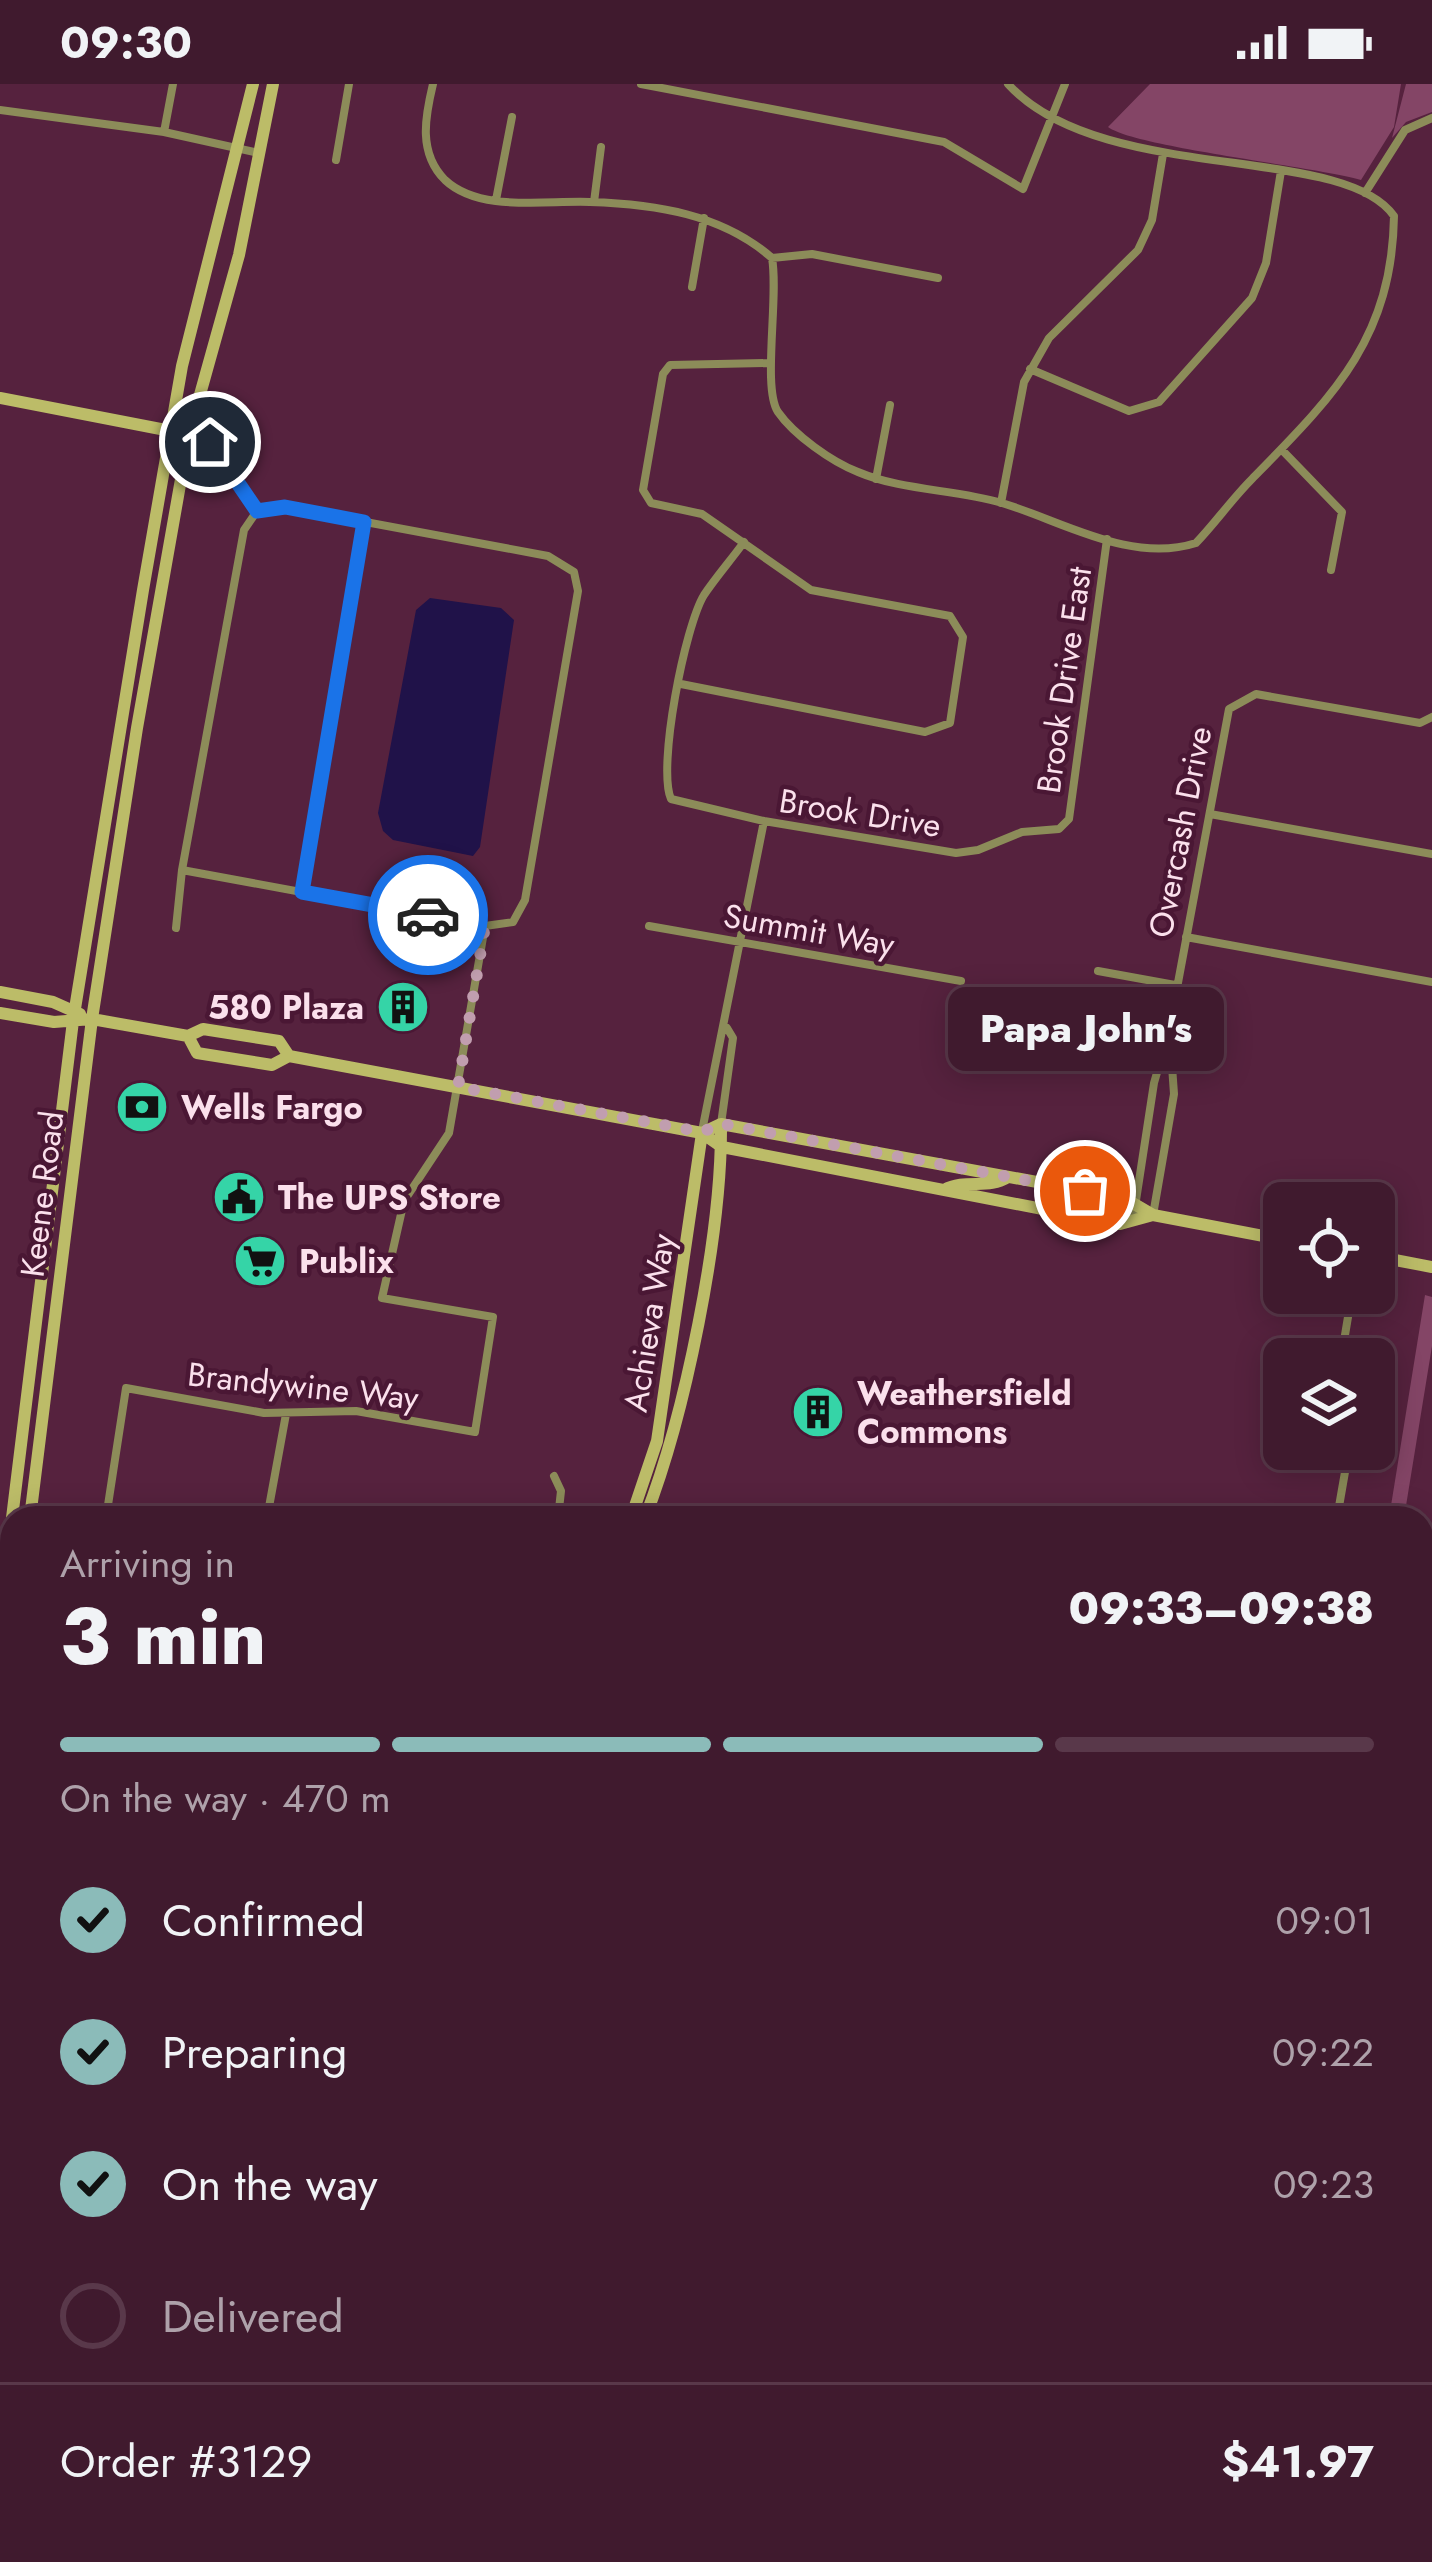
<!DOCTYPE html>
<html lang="en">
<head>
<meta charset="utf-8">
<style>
  :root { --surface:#401a2e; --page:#4b273a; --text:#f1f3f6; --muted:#aea1aa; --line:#59384a; --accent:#8bbbb9 }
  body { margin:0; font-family:Jost,sans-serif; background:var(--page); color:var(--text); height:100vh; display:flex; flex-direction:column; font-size:45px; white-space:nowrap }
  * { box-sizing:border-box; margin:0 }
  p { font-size:39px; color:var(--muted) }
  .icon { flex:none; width:66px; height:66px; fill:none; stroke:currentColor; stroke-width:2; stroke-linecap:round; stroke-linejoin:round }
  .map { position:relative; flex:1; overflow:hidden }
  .side { position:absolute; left:0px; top:1422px; width:1434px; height:1056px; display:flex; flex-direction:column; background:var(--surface); border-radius:36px 36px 0 0; box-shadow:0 6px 30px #0003,0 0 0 3px var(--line) }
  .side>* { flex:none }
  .buttons { position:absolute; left:1263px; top:1098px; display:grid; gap:24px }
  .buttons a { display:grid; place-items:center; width:132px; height:132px; border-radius:18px; background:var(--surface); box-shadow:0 6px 30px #0003,0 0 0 3px var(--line); font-size:60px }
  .pin { position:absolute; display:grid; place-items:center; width:102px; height:102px; color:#fff; margin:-51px; border:6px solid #fff; border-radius:50%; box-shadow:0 3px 12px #0007 }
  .courier { position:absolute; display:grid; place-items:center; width:120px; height:120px; margin:-60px; border:9px solid #1a73e8; border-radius:50%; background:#fff; color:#222; box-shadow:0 3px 15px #0007 }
  .bubble { position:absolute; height:84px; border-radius:18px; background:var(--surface); box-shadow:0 6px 30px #0003,0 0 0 3px var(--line); font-size:39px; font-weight:800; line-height:84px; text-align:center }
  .summary em { font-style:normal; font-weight:800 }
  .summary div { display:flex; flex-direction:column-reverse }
  .summary { display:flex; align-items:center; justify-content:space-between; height:204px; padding:0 60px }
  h1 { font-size:78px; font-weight:800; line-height:90px }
  .bar { display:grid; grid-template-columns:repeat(4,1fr); gap:18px 12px; align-content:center; height:144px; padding:0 60px }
  .bar i { height:15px; border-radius:9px; background:var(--line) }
  .bar .on { background:var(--accent) }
  .bar p { grid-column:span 4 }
  .line { display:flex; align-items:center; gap:30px; padding:0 60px; border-top:3px solid var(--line) }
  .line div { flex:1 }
  ol { padding:0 60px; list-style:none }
  li { display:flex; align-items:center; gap:36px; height:132px }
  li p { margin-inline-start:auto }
  li .icon { padding:12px; border-radius:50%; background:var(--accent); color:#111; stroke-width:4 }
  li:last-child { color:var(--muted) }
  li i { width:66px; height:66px; border:6px solid var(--line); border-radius:50% }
  .status { display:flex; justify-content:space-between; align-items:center; height:84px; padding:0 60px; background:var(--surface); direction:ltr }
  .status svg { height:33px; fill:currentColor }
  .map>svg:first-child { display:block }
  .green { fill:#844566 }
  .water { fill:#201249 }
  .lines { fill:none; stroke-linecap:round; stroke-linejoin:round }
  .street { stroke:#8c8c59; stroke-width:8 }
  .secondary { stroke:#bcbc68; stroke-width:12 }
  .done { stroke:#c19eaf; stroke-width:12; stroke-dasharray:0 21.6 }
  .route { stroke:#1a73e8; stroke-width:15 }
  .labels { text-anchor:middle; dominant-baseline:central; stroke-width:9; stroke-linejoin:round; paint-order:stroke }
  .street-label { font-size:33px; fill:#fbe0ec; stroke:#4a1734 }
  .poi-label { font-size:33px; font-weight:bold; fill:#fbe0ec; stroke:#4a1734; text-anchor:start }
</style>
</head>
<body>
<div class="status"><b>09:30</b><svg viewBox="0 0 49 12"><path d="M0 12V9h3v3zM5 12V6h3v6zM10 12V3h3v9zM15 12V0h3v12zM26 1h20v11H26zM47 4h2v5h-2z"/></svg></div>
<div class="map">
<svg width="1432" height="2478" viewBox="0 0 1432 2478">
  <rect width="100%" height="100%" fill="#56223e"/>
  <path class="green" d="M 1150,0 L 1401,0 L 1394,43 L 1361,96 C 1311,82 1135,63 1108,43 Z
    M 1406,0 L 1432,0 L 1432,28 L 1406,38 L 1392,54 Z
    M 1425,1211 L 1432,1213 L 1432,1262 L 1404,1434 L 1389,1434 Z
    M 12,1753 L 12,2039 L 0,2047 L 0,1839 Z
    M 438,2466 L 507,2466 L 498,2478 L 432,2478 Z
    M 835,2466 L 1096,2466 L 1093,2478 L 840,2478 Z"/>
  <path class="water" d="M 430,514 L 501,524 L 514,536 L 480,763 L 473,772 L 393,756 L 383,747 L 378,729 L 416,526 Z
    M 0,2223 L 12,2225 L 11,2292 L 0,2290 Z
    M 512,2466 L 826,2466 L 823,2478 L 505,2478 Z"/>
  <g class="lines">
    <path class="street" d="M 433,0 C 425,33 418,69 445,96 C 480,129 547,116 590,118 C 655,120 722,130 772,174 C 779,213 762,304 778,328 C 794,351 832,378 858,388 C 903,407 955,405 1002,419 C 1062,437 1131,480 1196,459 C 1216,438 1232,415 1252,395 C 1332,313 1392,256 1394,132 C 1342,58 1101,102 1008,0
      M 641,0 L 944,58 L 1023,105 L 1065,0
      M 0,26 L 164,48 L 259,69
      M 164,48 L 173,0
      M 336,76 L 349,0
      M 1365,109 L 1405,46 L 1432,34
      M 496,116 L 512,33
      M 594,118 L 601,63
      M 772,174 L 812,170 L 938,194
      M 692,203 L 704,134
      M 1030,285 L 1129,327 L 1159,318 L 1252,214 L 1266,179 L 1281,87
      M 1282,366 L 1342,428 L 1331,486
      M 876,395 L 890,321
      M 1001,419 L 1024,298 L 1049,254 L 1138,166 L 1152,136 L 1163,70
      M 744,458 C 731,476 716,493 704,511 C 685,542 657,683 671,715 L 764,737 L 956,769 L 978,766 L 1022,748 L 1059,745 L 1069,735 L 1107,455
      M 681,600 L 925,648 L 950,639 L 963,553 L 950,532 L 811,506 L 702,430 L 651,419 L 643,406 L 663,290 L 670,281 L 769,279
      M 1210,730 L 1432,770
      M 182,786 L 485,842 L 513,838 L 525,816 L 578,507 L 574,488 L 548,472 L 285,423 L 257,427 L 217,365 L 189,350
      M 302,808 L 364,438
      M 649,842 L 961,897
      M 176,844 L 182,786 L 244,446 L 257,427
      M 1186,853 L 1432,898
      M 1098,887 L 1175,901
      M 721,1040 L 733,954 L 727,944
      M 702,1047 L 764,737
      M 1153,1131 L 1174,1010 L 1170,954
      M 1133,1136 L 1154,999 L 1169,947 L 1229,625 L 1256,610 L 1420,639 L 1432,633
      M 1341,1275 L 1352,1209
      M 554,1392 L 561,1407 L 558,1434
      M 221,1427 L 259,1434
      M 106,1434 L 126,1304 L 264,1329 L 356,1327 L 475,1348 L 493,1233 L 382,1214 L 404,1117 L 449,1049 L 485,842
      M 267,1434 L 286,1330
      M 1337,1434 L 1349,1365
      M 1432,1699 L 1425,1740 L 1432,1742
      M 1422,1873 L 1432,1874
      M 1422,1999 L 1432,2001
      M 1422,2117 L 1432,2118
      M 1422,2237 L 1432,2239
      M 1422,2354 L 1432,2356
      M 0,2389 L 12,2391
      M 1350,2466 L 1418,2478
      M 47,2478 L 49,2466
      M 184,2478 L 186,2466
      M 324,2478 L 328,2466
      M 1144,2478 L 1146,2466"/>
    <path class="secondary" d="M 0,314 L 176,348
      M 0,908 L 53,918 L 80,930
      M 0,929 L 54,938 L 92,935 L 188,952 L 203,945 L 279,957 L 289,972
      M 188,952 L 197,969 L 272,981 L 289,972 L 702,1049 L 722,1063 L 1120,1140 L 1153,1131
      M 702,1049 L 721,1040 L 1124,1114 L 1153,1131 L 1284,1156
      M 944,1106 C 966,1094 988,1106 1008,1093
      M 1374,1172 L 1432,1183
      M 12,1434 L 73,937 L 143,506 L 182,282 L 253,0
      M 30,1434 L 92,935 L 137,644 L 189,350 L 239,171 L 273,0
      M 631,1434 L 657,1357 L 702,1049
      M 645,1434 C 685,1331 722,1151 721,1040
      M 0,1517 L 12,1436
      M 0,1637 L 12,1556
      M 0,2173 L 12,2175
      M 0,2188 L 12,2190"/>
  </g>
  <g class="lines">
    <path class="done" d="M 428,831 L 485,842 L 458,1003 L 702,1048 L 722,1040 L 1085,1107"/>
    <path class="route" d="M 210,358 L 257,427 L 285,423 L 364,438 L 302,808 L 428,831"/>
  </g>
  <defs>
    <g id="building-disc" transform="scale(2.7)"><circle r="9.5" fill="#35d4a7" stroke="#4a1734"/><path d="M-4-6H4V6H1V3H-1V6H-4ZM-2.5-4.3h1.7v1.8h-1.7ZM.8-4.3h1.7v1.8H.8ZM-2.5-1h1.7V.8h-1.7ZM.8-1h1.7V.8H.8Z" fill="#111"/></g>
    <g id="bank-disc" transform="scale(2.7)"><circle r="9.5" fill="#35d4a7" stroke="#4a1734"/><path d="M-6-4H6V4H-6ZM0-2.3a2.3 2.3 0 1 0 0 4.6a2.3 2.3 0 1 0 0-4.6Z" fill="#111"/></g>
    <g id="civic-disc" transform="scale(2.7)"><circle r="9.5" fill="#35d4a7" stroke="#4a1734"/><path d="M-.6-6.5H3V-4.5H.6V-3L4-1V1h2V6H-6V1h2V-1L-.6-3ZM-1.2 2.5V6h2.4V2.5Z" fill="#111"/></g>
    <g id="supermarket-disc" transform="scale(2.7)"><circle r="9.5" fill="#35d4a7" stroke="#4a1734"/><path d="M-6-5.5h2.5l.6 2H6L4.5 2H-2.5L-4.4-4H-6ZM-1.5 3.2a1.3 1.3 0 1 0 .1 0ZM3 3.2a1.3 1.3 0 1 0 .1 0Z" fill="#111"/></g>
  </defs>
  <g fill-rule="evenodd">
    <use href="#building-disc" x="403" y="923"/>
    <use href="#bank-disc" x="142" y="1023"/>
    <use href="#civic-disc" x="239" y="1113"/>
    <use href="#supermarket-disc" x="260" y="1177"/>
    <use href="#building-disc" x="818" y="1328"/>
  </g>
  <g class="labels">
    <g class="street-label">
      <text transform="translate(1064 596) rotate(-82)">Brook Drive East</text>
      <text transform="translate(860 729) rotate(9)">Brook Drive</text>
      <text transform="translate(1180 748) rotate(-79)">Overcash Drive</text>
      <text transform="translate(809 846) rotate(10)">Summit Way</text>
      <text transform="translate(42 1110) rotate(-83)">Keene Road</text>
      <text transform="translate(649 1239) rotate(-81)">Achieva Way</text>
      <text transform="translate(303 1302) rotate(6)">Brandywine Way</text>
    </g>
    <g class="poi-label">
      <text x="364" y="923" text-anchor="end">580 Plaza</text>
      <text x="181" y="1023">Wells Fargo</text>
      <text x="278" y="1113">The UPS Store</text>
      <text x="299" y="1177">Publix</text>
      <text x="857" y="1309">Weathersfield<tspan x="857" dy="38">Commons</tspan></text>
    </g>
  </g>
</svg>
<div class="buttons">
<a><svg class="icon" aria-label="locate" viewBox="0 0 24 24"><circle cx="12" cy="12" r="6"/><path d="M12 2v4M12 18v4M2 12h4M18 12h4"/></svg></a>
<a><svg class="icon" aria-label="layers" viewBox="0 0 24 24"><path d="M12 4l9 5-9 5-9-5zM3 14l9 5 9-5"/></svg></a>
</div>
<div class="pin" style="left:1085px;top:1107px;background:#ea580c"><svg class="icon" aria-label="bag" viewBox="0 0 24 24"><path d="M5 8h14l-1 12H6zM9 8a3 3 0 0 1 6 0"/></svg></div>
<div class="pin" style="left:210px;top:358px;background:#1f2937"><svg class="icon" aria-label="home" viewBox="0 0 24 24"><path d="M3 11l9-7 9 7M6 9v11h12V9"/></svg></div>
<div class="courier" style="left:428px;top:831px"><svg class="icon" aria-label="car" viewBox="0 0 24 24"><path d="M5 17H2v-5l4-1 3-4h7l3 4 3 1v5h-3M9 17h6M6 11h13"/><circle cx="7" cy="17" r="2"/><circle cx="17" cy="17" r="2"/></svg></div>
<div class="bubble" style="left:948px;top:903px;width:276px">Papa John's</div>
<section class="side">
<div class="summary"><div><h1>3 min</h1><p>Arriving in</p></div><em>09:33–09:38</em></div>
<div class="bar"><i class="on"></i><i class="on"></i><i class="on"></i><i></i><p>On the way · 470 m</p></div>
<ol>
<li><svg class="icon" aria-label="check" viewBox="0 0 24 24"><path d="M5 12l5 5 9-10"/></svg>Confirmed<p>09:01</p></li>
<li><svg class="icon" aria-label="check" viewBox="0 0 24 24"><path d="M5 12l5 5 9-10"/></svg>Preparing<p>09:22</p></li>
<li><svg class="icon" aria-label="check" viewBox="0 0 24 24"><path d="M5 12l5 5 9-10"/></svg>On the way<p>09:23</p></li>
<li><i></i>Delivered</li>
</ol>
<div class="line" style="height:156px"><div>Order #3129</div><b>$41.97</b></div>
</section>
</div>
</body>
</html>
